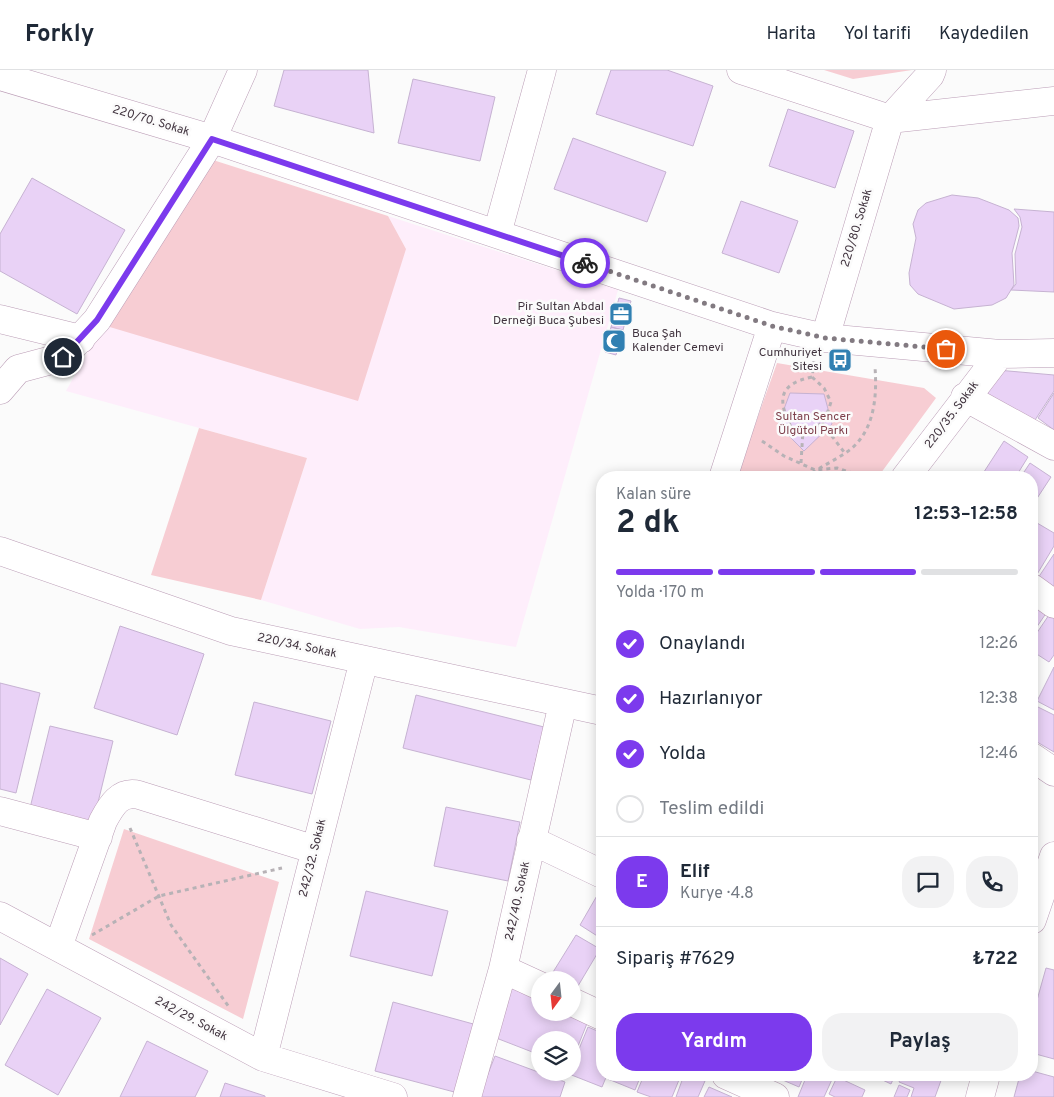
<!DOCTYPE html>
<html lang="tr">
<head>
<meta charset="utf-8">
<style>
  :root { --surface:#fff; --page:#f2f2f3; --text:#1f2937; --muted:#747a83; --line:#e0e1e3; --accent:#7c3aed }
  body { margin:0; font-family:Overpass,sans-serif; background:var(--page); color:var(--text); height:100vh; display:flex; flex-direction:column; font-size:19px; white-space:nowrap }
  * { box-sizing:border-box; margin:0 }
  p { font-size:16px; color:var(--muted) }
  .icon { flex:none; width:28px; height:28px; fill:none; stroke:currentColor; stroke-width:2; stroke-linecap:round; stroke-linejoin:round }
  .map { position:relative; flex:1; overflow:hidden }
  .details { position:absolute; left:596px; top:401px; width:442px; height:610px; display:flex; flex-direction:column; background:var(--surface); border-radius:20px; box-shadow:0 2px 12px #0003 }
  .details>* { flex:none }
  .needle { width:32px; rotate:195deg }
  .buttons { position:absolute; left:531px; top:901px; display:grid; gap:10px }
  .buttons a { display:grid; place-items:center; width:50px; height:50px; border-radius:50%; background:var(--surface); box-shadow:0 2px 12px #0003; font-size:25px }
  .pin { position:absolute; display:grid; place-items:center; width:42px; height:42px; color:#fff; margin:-21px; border:2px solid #fff; border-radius:50%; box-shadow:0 1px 5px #0007 }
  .courier { position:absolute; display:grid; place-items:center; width:50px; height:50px; margin:-25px; border:4px solid #7c3aed; border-radius:50%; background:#fff; color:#222; box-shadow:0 1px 6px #0007 }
  .headline em { font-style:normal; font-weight:700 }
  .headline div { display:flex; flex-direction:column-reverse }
  .headline { display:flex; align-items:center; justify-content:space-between; height:85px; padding:0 20px }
  h1 { font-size:32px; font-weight:700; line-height:38px }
  .bar { display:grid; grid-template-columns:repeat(4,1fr); gap:8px 5px; align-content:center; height:60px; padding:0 20px }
  .bar i { height:6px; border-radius:4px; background:var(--line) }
  .bar .current { background:var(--accent) }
  .bar p { grid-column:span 4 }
  .line { display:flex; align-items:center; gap:12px; padding:0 20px; border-top:1px solid var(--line) }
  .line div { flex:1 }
  .round { display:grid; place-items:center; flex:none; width:52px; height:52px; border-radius:20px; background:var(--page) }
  ol { padding:0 20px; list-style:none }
  li { display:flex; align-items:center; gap:15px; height:55px }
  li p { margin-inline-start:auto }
  li .icon { padding:5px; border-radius:50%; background:var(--accent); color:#fff; stroke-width:4 }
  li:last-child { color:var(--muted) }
  li i { width:28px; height:28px; border:2px solid var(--line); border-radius:50% }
  .cta { display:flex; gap:10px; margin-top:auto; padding:10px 20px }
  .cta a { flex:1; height:58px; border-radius:20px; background:var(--accent); color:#fff; font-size:20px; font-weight:700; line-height:58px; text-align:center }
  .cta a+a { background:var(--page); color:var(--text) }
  header { display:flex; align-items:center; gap:30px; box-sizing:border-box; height:70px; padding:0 25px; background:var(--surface); border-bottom:1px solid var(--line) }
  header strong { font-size:24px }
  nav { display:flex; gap:28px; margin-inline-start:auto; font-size:18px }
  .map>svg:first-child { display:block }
  .built { fill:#feeefb }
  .green { fill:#f7cdd3 }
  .building { fill:#e9d2f6; stroke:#c6b2d2 }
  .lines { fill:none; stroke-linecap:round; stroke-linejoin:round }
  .minor-casing { stroke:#bb9db6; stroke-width:29 }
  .path { stroke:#b7b2b6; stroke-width:3; stroke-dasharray:4 4; stroke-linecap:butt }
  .minor { stroke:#fff; stroke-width:28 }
  .done { stroke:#827a81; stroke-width:5; stroke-dasharray:0 9 }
  .route { stroke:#7c3aed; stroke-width:6 }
  .labels { text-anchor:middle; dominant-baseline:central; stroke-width:5; stroke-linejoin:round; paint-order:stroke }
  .street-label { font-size:12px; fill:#41343f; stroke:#fbfbfb }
  .poi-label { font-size:12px; fill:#41343f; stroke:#fbfbfb; text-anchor:end }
  .park-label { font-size:12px; fill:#7f414d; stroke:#fbfbfb }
</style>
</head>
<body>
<header>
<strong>Forkly</strong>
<nav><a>Harita</a><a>Yol tarifi</a><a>Kaydedilen</a></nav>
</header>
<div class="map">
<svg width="1054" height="1027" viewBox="0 0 1054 1027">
  <rect width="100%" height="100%" fill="#fbfbfb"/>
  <path class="built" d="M 388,146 L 618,220 L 516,577 L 399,557 L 360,559 L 261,530 L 307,388 L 66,321 L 103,255 L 406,179 Z"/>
  <path class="green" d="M 824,0 L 912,0 L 853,9 Z
    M 213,90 L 388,146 L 406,179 L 358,331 L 103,255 Z
    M 777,293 L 924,318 L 936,328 L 878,407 L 736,408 Z
    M 199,358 L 307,388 L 261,530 L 151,505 Z
    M 124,759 L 279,812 L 243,949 L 89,869 Z"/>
  <path class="building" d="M 284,0 L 368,0 L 374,63 L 274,36 Z
    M 611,0 L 667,0 L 713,16 L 693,76 L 596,44 Z
    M 413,9 L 495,27 L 480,91 L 398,73 Z
    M 788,39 L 854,61 L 835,118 L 769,96 Z
    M 573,68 L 666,102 L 647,152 L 554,119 Z
    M 32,108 L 125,160 L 77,244 L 0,201 L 0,164 Z
    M 952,125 L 978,128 L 1009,140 L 1018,148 L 1019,156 L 1012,183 L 1014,215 L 1006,228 L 992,235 L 954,239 L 918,224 L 910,215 L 909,203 L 916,168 L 913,154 L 918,140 L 926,133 Z
    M 741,131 L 798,151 L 779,203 L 722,183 Z
    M 1014,139 L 1054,142 L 1054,222 L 1011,220 L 1016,214 L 1015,184 L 1022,157 L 1020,147 Z
    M 619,228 L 631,231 L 623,260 L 611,257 Z
    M 611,257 L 623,260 L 616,285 L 605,282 Z
    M 997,300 L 1054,305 L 1054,321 L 1035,350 L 983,322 Z
    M 790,323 L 824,324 L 832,354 L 804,381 L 778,355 Z
    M 1054,323 L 1054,360 L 1038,348 Z
    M 1004,371 L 1028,387 L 1015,408 L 980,408 Z
    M 1030,393 L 1051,407 L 1032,436 L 1032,408 L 1020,408 Z
    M 1032,450 L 1054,463 L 1054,476 L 1036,506 L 1032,504 Z
    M 1054,484 L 1054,521 L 1036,511 Z
    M 1032,528 L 1049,539 L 1032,564 Z
    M 1051,542 L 1054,544 L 1054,585 L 1049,592 L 1032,581 L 1032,570 Z
    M 120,556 L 204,584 L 177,665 L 94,638 Z
    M 1054,597 L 1054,640 L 1037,631 Z
    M 0,613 L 40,623 L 16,723 L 0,719 Z
    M 416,625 L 544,657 L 531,710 L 403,678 Z
    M 254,632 L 331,651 L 312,724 L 235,705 Z
    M 1036,636 L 1054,645 L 1054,682 L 1032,669 L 1032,642 Z
    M 50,656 L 113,671 L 93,753 L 30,738 Z
    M 446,737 L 520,752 L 508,811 L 434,796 Z
    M 602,817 L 602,869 L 580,855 Z
    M 366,821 L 448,841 L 432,906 L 350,886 Z
    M 576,865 L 600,879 L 575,921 L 572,920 L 572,910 L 556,910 L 550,907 Z
    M 0,888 L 28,904 L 0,955 Z
    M 1046,898 L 1054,900 L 1054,989 L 1032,983 L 1032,948 Z
    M 510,915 L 540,927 L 540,942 L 572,942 L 590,946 L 572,991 L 572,970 L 540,970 L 540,985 L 491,966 Z
    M 47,919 L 101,948 L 58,1025 L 5,995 Z
    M 393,932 L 477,955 L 458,1023 L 375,1001 Z
    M 588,957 L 602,963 L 602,1005 L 607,1005 L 602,1017 L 569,1004 L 572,1002 L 572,996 Z
    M 147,971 L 208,1001 L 195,1027 L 120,1027 Z
    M 495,986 L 565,1012 L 560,1027 L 479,1027 Z
    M 1032,1001 L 1054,1007 L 1054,1027 L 1014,1027 L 1020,1005 L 1032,1005 Z
    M 609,1005 L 641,1005 L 635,1020 L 608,1009 Z
    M 644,1005 L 681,1005 L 672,1027 L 651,1027 L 637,1022 Z
    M 684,1005 L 705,1011 L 698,1027 L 676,1027 Z
    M 771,1005 L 804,1005 L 799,1017 Z
    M 807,1005 L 834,1005 L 824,1027 L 798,1027 Z
    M 872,1005 L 895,1005 L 891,1014 Z
    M 902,1005 L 943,1005 L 935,1027 L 911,1027 L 914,1018 L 899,1012 Z
    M 837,1007 L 865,1020 L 862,1027 L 835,1027 L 829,1024 Z
    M 225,1013 L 265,1026 L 265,1027 L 220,1027 Z
    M 899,1015 L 910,1020 L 907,1027 L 894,1027 Z
    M 709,1017 L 732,1027 L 704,1027 Z"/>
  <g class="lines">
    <g class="minor-casing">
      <path id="minor" d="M 741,0 L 890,49 L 1054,31
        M 0,6 L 212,69 L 772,256 L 825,268 L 1000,284 L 1054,283
        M 497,164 L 542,0
        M 0,249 L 81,269
        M 825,268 L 890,49 L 930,5 L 932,0
        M 0,320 L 18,299 L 63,287 L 97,250 L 212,69 L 243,0
        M 965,327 L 1054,376
        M 723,408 L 772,256
        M 905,408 L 1000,284
        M 0,481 L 231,561 L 602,641
        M 1032,518 L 1054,534
        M 1032,687 L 1054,702
        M 0,741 L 98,767
        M 531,770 L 602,804
        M 0,846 L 263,987 L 393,1027
        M 1032,850 L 1054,786
        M 58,877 L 103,751 C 111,736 120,720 139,725 L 316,780
        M 503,899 L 540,916
        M 572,932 L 602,946
        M 263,987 L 364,590
        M 726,1005 L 775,1027
        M 467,1027 L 503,899 L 563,633
        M 980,1027 L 986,1005"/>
    </g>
    <path class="path" d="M 812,307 C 779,314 777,329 791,357 C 817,364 824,355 831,332 L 824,318 L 812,307 L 814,291
      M 822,353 L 844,382
      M 762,371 L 784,386 L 815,400 L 837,398 L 867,408
      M 801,393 L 803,360
      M 806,408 C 820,396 839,389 852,378 C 875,358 877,325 875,297
      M 130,758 L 171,855 L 229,937
      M 92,865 L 159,826 L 282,798"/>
    <use href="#minor" class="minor"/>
  </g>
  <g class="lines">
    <path class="done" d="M 585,193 L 772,256 L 825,268 L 946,279"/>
    <path class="route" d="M 63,287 L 97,250 L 212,69 L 585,193"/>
  </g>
  <defs>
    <g id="office-square" transform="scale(1.25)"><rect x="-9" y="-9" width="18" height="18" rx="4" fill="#3180b2" stroke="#fbfbfb"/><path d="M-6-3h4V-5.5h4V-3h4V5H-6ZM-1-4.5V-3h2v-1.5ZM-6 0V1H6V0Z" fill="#fff"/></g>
    <g id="mosque-square" transform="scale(1.25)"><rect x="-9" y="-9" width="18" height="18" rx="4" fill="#3180b2" stroke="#fbfbfb"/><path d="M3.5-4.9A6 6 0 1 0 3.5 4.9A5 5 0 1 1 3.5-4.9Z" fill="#fff"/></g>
    <g id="bus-square" transform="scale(1.25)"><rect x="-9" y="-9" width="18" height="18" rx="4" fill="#3180b2" stroke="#fbfbfb"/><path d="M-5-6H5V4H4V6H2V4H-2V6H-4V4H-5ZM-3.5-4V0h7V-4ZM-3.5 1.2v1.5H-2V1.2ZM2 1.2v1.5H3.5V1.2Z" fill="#fff"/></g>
  </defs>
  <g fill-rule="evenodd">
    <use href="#office-square" x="621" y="244"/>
    <use href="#mosque-square" x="614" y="271"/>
    <use href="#bus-square" x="840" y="290"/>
  </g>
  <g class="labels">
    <g class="street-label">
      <text transform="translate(151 51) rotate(17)">220/70. Sokak</text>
      <text transform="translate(857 158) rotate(-73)">220/80. Sokak</text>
      <text transform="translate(952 345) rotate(-53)">220/35. Sokak</text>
      <text transform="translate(297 576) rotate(12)">220/34. Sokak</text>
      <text transform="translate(313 788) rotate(-76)">242/32. Sokak</text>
      <text transform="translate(518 831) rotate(-78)">242/40. Sokak</text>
      <text transform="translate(191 949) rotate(28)">242/29. Sokak</text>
    </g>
    <g class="poi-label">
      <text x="604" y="237">Pir Sultan Abdal<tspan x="604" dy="14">Derneği Buca Şubesi</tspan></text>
      <text x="632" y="264" text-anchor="start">Buca Şah<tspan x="632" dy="14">Kalender Cemevi</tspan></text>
      <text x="822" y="283">Cumhuriyet<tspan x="822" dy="14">Sitesi</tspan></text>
    </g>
    <g class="park-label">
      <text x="813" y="347">Sultan Sencer<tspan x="813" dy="14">Ülgütol Parkı</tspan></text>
    </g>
  </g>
</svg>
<div class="buttons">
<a><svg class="needle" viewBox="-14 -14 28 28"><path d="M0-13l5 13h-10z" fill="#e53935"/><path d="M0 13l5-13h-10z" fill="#747a83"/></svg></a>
<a><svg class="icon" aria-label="layers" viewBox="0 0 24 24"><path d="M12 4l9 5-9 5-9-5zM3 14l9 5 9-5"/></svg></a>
</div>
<div class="pin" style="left:946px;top:279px;background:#ea580c"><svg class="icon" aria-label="bag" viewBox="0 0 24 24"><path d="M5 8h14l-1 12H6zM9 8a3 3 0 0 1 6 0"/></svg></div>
<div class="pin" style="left:63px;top:287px;background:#1f2937"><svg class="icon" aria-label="home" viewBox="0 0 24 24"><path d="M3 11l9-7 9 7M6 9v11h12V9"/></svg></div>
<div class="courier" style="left:585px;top:193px"><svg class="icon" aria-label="bike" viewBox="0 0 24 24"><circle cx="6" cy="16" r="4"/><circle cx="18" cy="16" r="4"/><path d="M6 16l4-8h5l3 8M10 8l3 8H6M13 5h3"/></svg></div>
<section class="details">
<div class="headline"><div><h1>2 dk</h1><p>Kalan süre</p></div><em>12:53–12:58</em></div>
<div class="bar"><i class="current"></i><i class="current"></i><i class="current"></i><i></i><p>Yolda · 170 m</p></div>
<ol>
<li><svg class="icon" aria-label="check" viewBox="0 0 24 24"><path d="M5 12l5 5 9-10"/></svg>Onaylandı<p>12:26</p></li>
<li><svg class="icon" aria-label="check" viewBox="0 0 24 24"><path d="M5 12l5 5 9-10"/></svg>Hazırlanıyor<p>12:38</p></li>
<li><svg class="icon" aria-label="check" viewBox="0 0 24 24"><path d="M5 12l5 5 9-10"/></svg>Yolda<p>12:46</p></li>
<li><i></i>Teslim edildi</li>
</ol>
<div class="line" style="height:90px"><b class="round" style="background:var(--accent);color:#fff">E</b><div><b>Elif</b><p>Kurye · 4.8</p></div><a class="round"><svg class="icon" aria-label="chat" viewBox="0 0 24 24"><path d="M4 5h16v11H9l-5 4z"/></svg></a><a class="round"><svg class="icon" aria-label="phone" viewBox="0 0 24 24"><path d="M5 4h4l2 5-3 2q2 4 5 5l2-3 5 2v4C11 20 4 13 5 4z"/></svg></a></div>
<div class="line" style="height:65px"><div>Sipariş #7629</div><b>₺722</b></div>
<div class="cta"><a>Yardım</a><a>Paylaş</a></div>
</section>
</div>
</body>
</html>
